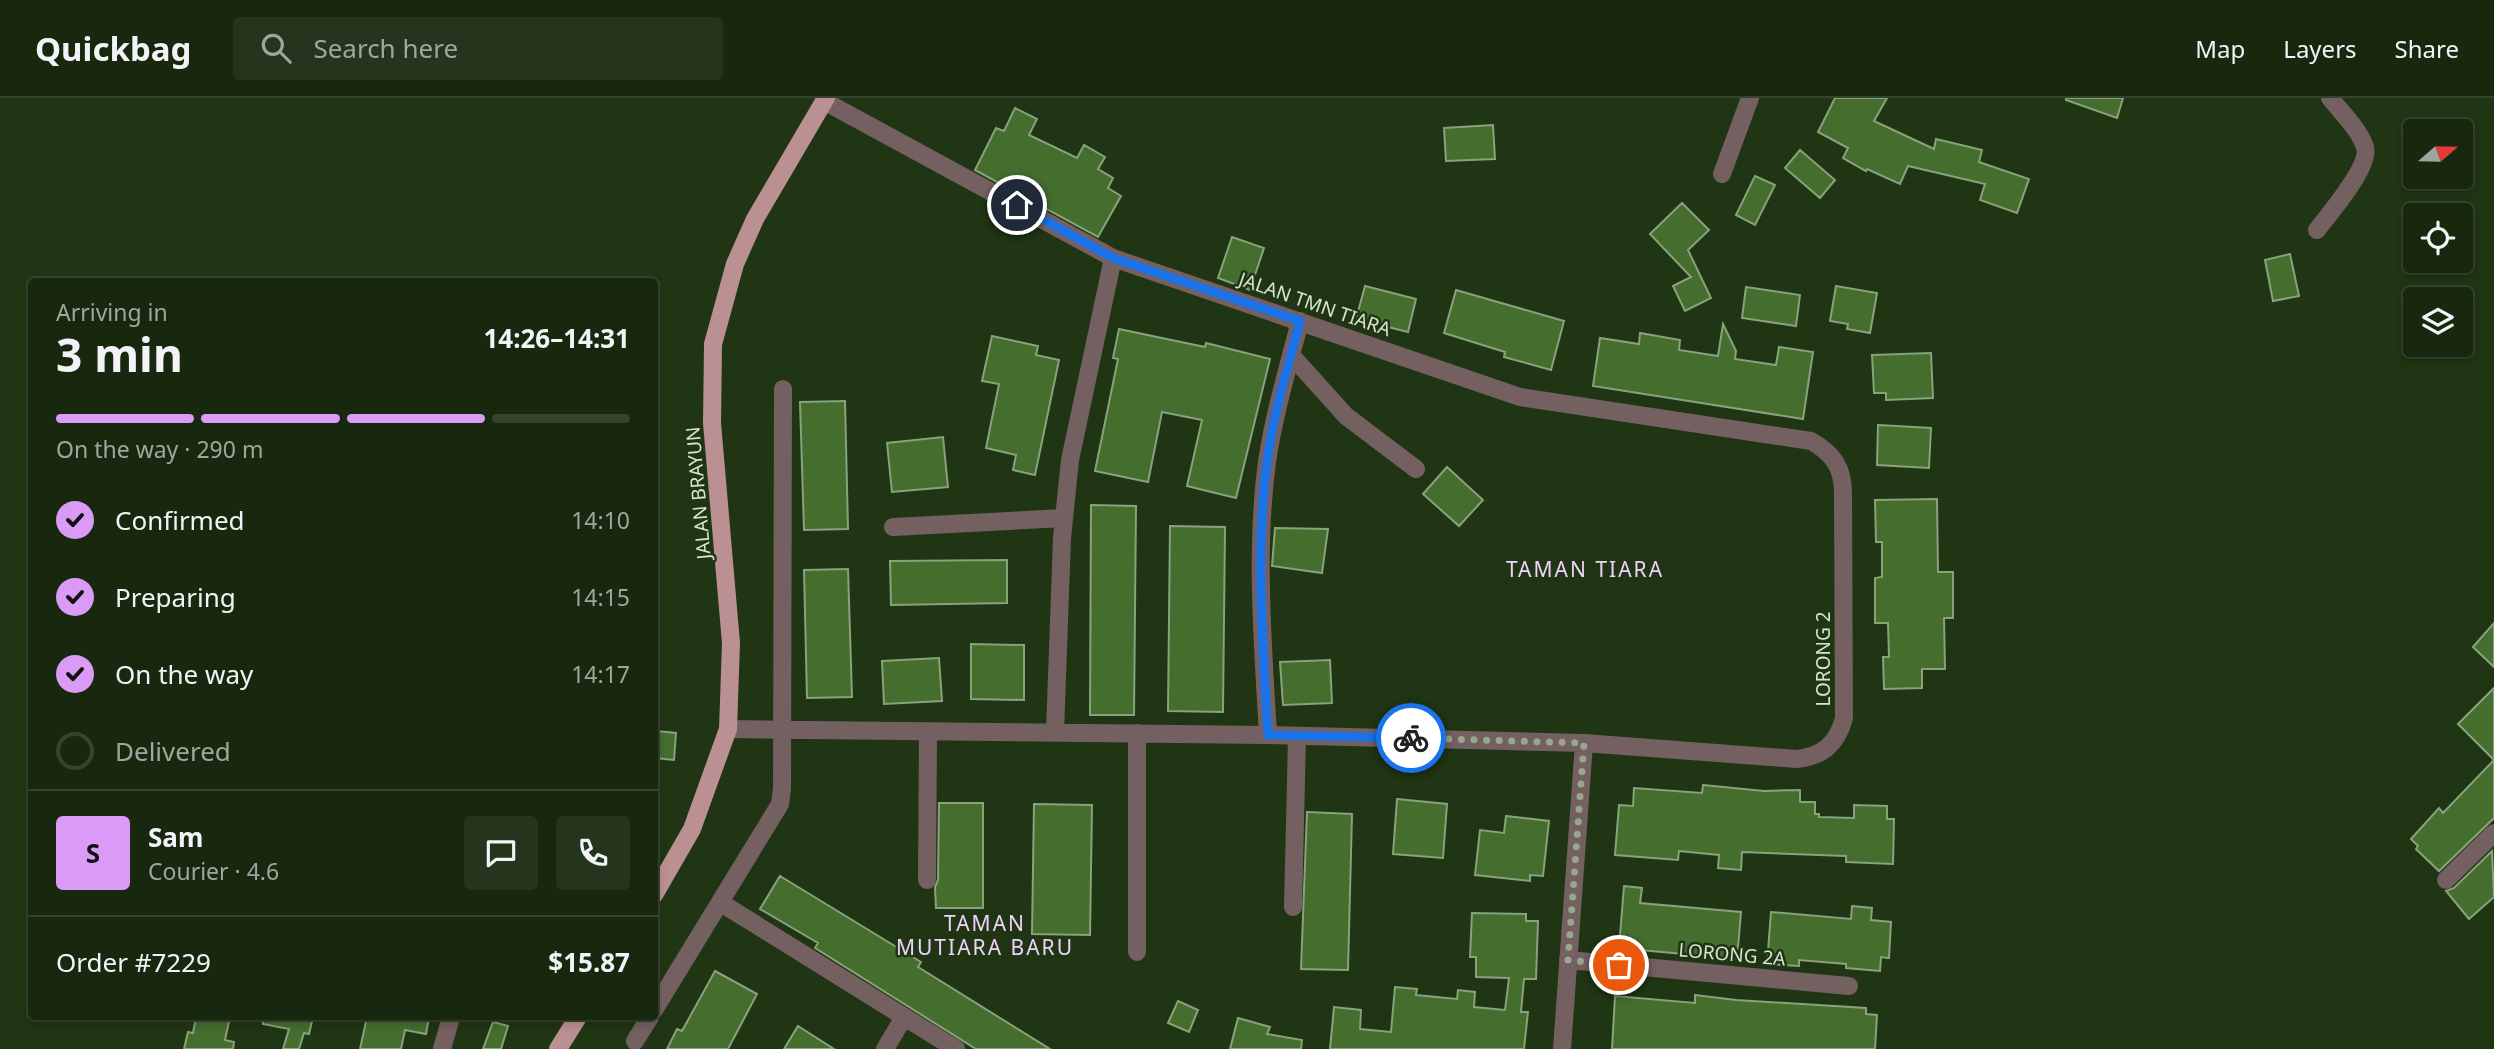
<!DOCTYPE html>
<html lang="en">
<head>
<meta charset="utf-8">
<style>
  :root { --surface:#18280f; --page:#25341d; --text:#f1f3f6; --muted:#9fa69e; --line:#36442f; --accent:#da9af6 }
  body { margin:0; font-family:"Noto Sans",sans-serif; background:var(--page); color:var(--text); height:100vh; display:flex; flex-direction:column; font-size:26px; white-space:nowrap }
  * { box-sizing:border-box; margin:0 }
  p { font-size:23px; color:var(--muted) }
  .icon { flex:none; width:38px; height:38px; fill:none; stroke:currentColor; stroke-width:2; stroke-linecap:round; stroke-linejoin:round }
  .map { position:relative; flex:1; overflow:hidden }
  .side { position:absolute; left:28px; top:180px; width:630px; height:742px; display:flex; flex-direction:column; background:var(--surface); border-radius:7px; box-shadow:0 4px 10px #0003,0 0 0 2px var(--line) }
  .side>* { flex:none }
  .needle { width:46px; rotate:70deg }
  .tools { position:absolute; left:2403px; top:21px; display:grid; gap:14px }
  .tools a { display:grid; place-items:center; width:70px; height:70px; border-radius:7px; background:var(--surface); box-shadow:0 4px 10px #0003,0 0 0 2px var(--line); font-size:35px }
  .pin { position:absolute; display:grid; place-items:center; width:60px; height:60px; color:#fff; margin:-30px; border:4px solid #fff; border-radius:50%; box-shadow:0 2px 7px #0007 }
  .courier { position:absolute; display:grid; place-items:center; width:70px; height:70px; margin:-35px; border:5px solid #1a73e8; border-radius:50%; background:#fff; color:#222; box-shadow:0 2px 9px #0007 }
  .head em { font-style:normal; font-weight:700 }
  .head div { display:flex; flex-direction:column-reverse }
  .head { display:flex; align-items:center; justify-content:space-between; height:119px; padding:0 28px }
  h1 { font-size:46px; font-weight:700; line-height:52px }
  .bar { display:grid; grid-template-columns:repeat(4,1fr); gap:10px 7px; align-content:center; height:84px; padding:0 28px }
  .bar i { height:9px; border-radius:5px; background:var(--line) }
  .bar .current { background:var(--accent) }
  .bar p { grid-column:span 4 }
  .line { display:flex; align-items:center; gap:18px; padding:0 28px; border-top:2px solid var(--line) }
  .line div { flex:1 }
  .round { display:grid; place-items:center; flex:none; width:74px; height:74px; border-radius:7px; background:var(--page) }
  ol { padding:0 28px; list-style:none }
  li { display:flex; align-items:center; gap:21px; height:77px }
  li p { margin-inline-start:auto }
  li .icon { padding:7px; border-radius:50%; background:var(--accent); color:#111; stroke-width:4 }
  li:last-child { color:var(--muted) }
  li i { width:38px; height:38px; border:4px solid var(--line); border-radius:50% }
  header { display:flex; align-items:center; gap:42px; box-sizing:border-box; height:98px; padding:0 35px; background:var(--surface); border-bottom:2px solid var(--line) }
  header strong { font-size:33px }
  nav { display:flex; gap:38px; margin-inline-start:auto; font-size:24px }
  .search { width:490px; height:63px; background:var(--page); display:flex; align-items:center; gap:18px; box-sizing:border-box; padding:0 24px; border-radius:7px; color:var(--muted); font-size:26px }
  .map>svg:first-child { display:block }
  .building { fill:#456d2d; stroke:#88a27c; stroke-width:2 }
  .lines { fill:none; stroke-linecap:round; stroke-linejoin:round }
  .minor { stroke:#756061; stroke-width:18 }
  .major { stroke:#bb9092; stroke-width:18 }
  .done { stroke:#97a78e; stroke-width:7; stroke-dasharray:0 12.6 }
  .route { stroke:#1a73e8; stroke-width:9 }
  .labels { text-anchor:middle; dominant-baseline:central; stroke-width:5; stroke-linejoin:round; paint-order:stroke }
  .street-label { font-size:19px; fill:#d7e4d0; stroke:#203514 }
  .neighbourhood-label { font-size:21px; letter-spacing:2px; fill:#edd2f9; stroke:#203514 }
</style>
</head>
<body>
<header>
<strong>Quickbag</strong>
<div class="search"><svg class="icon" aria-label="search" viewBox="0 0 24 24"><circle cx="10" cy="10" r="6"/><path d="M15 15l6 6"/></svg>Search here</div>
<nav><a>Map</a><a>Layers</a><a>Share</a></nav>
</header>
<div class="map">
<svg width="2494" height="951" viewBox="0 0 2494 951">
  <rect width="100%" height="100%" fill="#203514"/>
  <path class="building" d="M 1835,0 L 1887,0 L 1874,23 L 1934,51 L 1936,41 L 1982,52 L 1979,64 L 2029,81 L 2017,115 L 1980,102 L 1985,86 L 1908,68 L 1900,86 L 1867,71 L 1866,73 L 1843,60 L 1848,50 L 1818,34 Z
    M 2066,0 L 2123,0 L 2117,20 L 2066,2 Z
    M 1015,10 L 1037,21 L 1029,37 L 1077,60 L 1084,47 L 1105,59 L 1098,71 L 1113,80 L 1108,90 L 1121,98 L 1098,139 L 975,72 L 996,30 L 1004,33 Z
    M 1493,27 L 1495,61 L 1446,63 L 1444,30 Z
    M 1800,52 L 1835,82 L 1820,100 L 1785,70 Z
    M 1755,78 L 1775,87 L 1755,127 L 1736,117 Z
    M 1682,105 L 1709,132 L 1688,152 L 1711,200 L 1685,213 L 1673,188 L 1691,179 L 1650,136 Z
    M 1232,139 L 1264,150 L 1250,192 L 1218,180 Z
    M 2290,156 L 2299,198 L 2273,203 L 2265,162 Z
    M 1365,188 L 1416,201 L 1408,234 L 1356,221 Z
    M 1836,188 L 1877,195 L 1870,235 L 1847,231 L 1848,226 L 1830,223 Z
    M 1746,189 L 1800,197 L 1796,228 L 1742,220 Z
    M 1456,192 L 1564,223 L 1551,272 L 1504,259 L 1505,254 L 1444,235 Z
    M 1723,226 L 1736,253 L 1735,261 L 1776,267 L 1779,249 L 1813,254 L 1803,321 L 1593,288 L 1600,240 L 1639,246 L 1640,235 L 1680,242 L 1679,252 L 1718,258 Z
    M 1119,231 L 1205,249 L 1206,245 L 1270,261 L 1236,400 L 1187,388 L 1202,322 L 1162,314 L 1148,384 L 1095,373 L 1118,261 L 1113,260 Z
    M 992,238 L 1038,248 L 1036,257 L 1059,262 L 1035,377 L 1013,372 L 1016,357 L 986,350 L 999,286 L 982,283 Z
    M 1931,255 L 1933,300 L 1886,302 L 1886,295 L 1874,295 L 1872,257 Z
    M 845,303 L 848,431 L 804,432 L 800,304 Z
    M 1878,327 L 1931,330 L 1929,370 L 1877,367 Z
    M 943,339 L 948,389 L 892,394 L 887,345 Z
    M 1447,369 L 1483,402 L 1459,428 L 1423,396 Z
    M 1937,401 L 1938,474 L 1953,474 L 1953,520 L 1944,520 L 1945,571 L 1922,571 L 1922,590 L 1884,591 L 1883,559 L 1889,559 L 1888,525 L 1875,525 L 1875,480 L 1882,479 L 1882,444 L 1876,444 L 1875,402 Z
    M 1091,407 L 1136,408 L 1134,617 L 1090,617 Z
    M 1170,428 L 1225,429 L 1223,614 L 1168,613 Z
    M 1275,430 L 1328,431 L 1322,475 L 1272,468 Z
    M 1007,462 L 1007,505 L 891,507 L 890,463 Z
    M 848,471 L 852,599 L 807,600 L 804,472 Z
    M 2494,525 L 2494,569 L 2473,549 Z
    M 971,546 L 1024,547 L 1024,602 L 971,601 Z
    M 939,560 L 942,603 L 884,606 L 882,563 Z
    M 1330,562 L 1332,605 L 1283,607 L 1280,564 Z
    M 2494,590 L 2494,720 L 2439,773 L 2416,751 L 2418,748 L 2411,741 L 2439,710 L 2443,715 L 2494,662 L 2458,626 Z
    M 657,633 L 676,635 L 674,662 L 655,660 Z
    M 1703,687 L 1764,693 L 1800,692 L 1800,704 L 1815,704 L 1815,716 L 1819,716 L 1819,719 L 1854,720 L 1854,707 L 1887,708 L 1887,721 L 1894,721 L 1893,766 L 1846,764 L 1846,758 L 1742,754 L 1741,772 L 1718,770 L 1719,757 L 1679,753 L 1678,762 L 1615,757 L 1619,707 L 1633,708 L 1634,690 L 1702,695 Z
    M 1397,701 L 1447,706 L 1443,760 L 1393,756 Z
    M 939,705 L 983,705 L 983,810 L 936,810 L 935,789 L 938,782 Z
    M 1034,706 L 1092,707 L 1090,837 L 1032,836 Z
    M 1307,714 L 1352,716 L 1348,872 L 1301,871 Z
    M 1506,718 L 1549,723 L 1543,778 L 1530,777 L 1530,783 L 1475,777 L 1480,732 L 1504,735 Z
    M 2492,753 L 2494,799 L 2469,821 L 2446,793 L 2454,790 Z
    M 780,778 L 921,864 L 918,869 L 1050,951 L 976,951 L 815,850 L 818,845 L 760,811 Z
    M 1624,788 L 1642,790 L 1640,805 L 1741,814 L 1737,861 L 1619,850 Z
    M 1852,808 L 1872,810 L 1871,822 L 1891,824 L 1889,860 L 1881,859 L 1880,873 L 1846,870 L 1846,866 L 1799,862 L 1799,868 L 1767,866 L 1771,814 L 1851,821 Z
    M 1472,815 L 1526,816 L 1526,823 L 1538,823 L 1536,881 L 1524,881 L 1521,914 L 1528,914 L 1524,951 L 1330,951 L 1334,909 L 1361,912 L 1360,931 L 1391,934 L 1395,889 L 1417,891 L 1416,897 L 1457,901 L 1458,892 L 1475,894 L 1474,909 L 1505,912 L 1509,880 L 1476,879 L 1476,859 L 1470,859 Z
    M 715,873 L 757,896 L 728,951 L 667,951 L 677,931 L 682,933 Z
    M 1695,897 L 1736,902 L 1866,910 L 1866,916 L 1877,917 L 1875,951 L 1612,951 L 1615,898 L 1695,905 Z
    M 1178,903 L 1198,912 L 1189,934 L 1168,925 Z
    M 196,919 L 230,919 L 225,942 L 234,944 L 233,951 L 184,951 L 188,934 L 193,935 Z
    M 263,919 L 313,919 L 309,936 L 304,935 L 299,951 L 283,951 L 289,931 L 263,926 Z
    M 367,919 L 429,919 L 426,936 L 405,932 L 401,951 L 360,951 Z
    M 1238,920 L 1270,929 L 1267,936 L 1302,942 L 1301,951 L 1230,951 Z
    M 493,924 L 508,928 L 501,951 L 483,951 Z
    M 798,928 L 834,951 L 784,951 Z"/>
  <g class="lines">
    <path class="minor" d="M 824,3 L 1113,160 L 1520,299 L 1811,343 C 1834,356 1843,370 1843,396 L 1844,620 C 1837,646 1823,658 1797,661 L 1584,645 L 1562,951
      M 1722,76 L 1750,0
      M 2317,132 C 2329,116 2371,68 2365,49 C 2359,31 2341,14 2330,0
      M 1291,257 L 1346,318 L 1416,371
      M 893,429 L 1064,420
      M 728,631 L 1268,637 L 1584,645
      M 1055,634 L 1062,440 L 1070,362 L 1113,160
      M 1268,637 C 1263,548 1255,453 1267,364 C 1274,316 1288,270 1300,223
      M 927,782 L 928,633
      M 2446,782 L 2494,735
      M 721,805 L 956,951
      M 1293,809 L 1297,639
      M 1137,854 L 1137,635
      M 1568,862 L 1849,888
      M 654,912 L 780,706 L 782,691 L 783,291
      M 635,943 L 650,919
      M 442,951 L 451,919
      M 885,951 L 904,919"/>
    <path class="major" d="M 654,797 L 692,731 L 728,631 L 731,545 L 712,325 L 713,246 L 735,166 L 755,121 L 826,0
      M 558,951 L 578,919"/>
  </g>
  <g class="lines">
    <path class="done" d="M 1411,640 L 1584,645 L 1568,862 L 1619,867"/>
    <path class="route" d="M 1017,107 L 1113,160 L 1300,223 C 1288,270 1273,316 1267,364 C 1255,452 1263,549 1268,637 L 1411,640"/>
  </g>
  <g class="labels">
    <g class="street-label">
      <text transform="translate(1315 206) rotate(19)">JALAN TMN TIARA</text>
      <text transform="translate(698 395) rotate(-95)">JALAN BRAYUN</text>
      <text transform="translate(1823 561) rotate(-90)">LORONG 2</text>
      <text transform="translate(1732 856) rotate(5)">LORONG 2A</text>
    </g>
    <g class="neighbourhood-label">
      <text x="1585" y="471">TAMAN TIARA</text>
      <text x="985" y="825">TAMAN<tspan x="985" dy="24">MUTIARA BARU</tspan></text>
    </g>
  </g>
</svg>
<div class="tools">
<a><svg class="needle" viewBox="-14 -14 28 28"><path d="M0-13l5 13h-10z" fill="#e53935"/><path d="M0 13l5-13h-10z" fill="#9fa69e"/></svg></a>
<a><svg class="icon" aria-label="locate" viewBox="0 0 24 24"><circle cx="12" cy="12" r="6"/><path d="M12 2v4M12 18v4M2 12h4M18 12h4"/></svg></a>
<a><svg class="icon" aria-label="layers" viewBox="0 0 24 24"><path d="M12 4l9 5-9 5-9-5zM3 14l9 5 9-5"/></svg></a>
</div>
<div class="pin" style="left:1619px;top:867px;background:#ea580c"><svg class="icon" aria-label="bag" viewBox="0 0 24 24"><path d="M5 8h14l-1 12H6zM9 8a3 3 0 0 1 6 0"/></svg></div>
<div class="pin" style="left:1017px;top:107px;background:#1f2937"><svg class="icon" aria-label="home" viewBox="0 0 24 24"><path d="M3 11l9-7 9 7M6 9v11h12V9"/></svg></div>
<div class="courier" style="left:1411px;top:640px"><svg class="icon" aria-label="bike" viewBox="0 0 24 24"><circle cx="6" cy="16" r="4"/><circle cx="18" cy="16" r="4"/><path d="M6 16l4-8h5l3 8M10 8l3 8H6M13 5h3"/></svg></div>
<section class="side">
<div class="head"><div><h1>3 min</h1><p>Arriving in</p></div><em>14:26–14:31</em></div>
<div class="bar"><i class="current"></i><i class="current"></i><i class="current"></i><i></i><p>On the way · 290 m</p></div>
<ol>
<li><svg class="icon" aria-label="check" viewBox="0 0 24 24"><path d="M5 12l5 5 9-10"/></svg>Confirmed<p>14:10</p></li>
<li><svg class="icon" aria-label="check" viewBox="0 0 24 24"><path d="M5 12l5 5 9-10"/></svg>Preparing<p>14:15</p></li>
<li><svg class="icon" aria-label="check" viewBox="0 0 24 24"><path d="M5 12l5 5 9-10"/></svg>On the way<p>14:17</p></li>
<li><i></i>Delivered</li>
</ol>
<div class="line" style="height:126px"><b class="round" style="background:var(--accent);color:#111">S</b><div><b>Sam</b><p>Courier · 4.6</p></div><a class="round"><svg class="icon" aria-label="chat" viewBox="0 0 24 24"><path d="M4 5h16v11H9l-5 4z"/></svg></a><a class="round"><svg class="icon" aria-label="phone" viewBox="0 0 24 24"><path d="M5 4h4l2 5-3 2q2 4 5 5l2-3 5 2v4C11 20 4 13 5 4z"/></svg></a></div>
<div class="line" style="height:91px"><div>Order #7229</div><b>$15.87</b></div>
</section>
</div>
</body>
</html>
